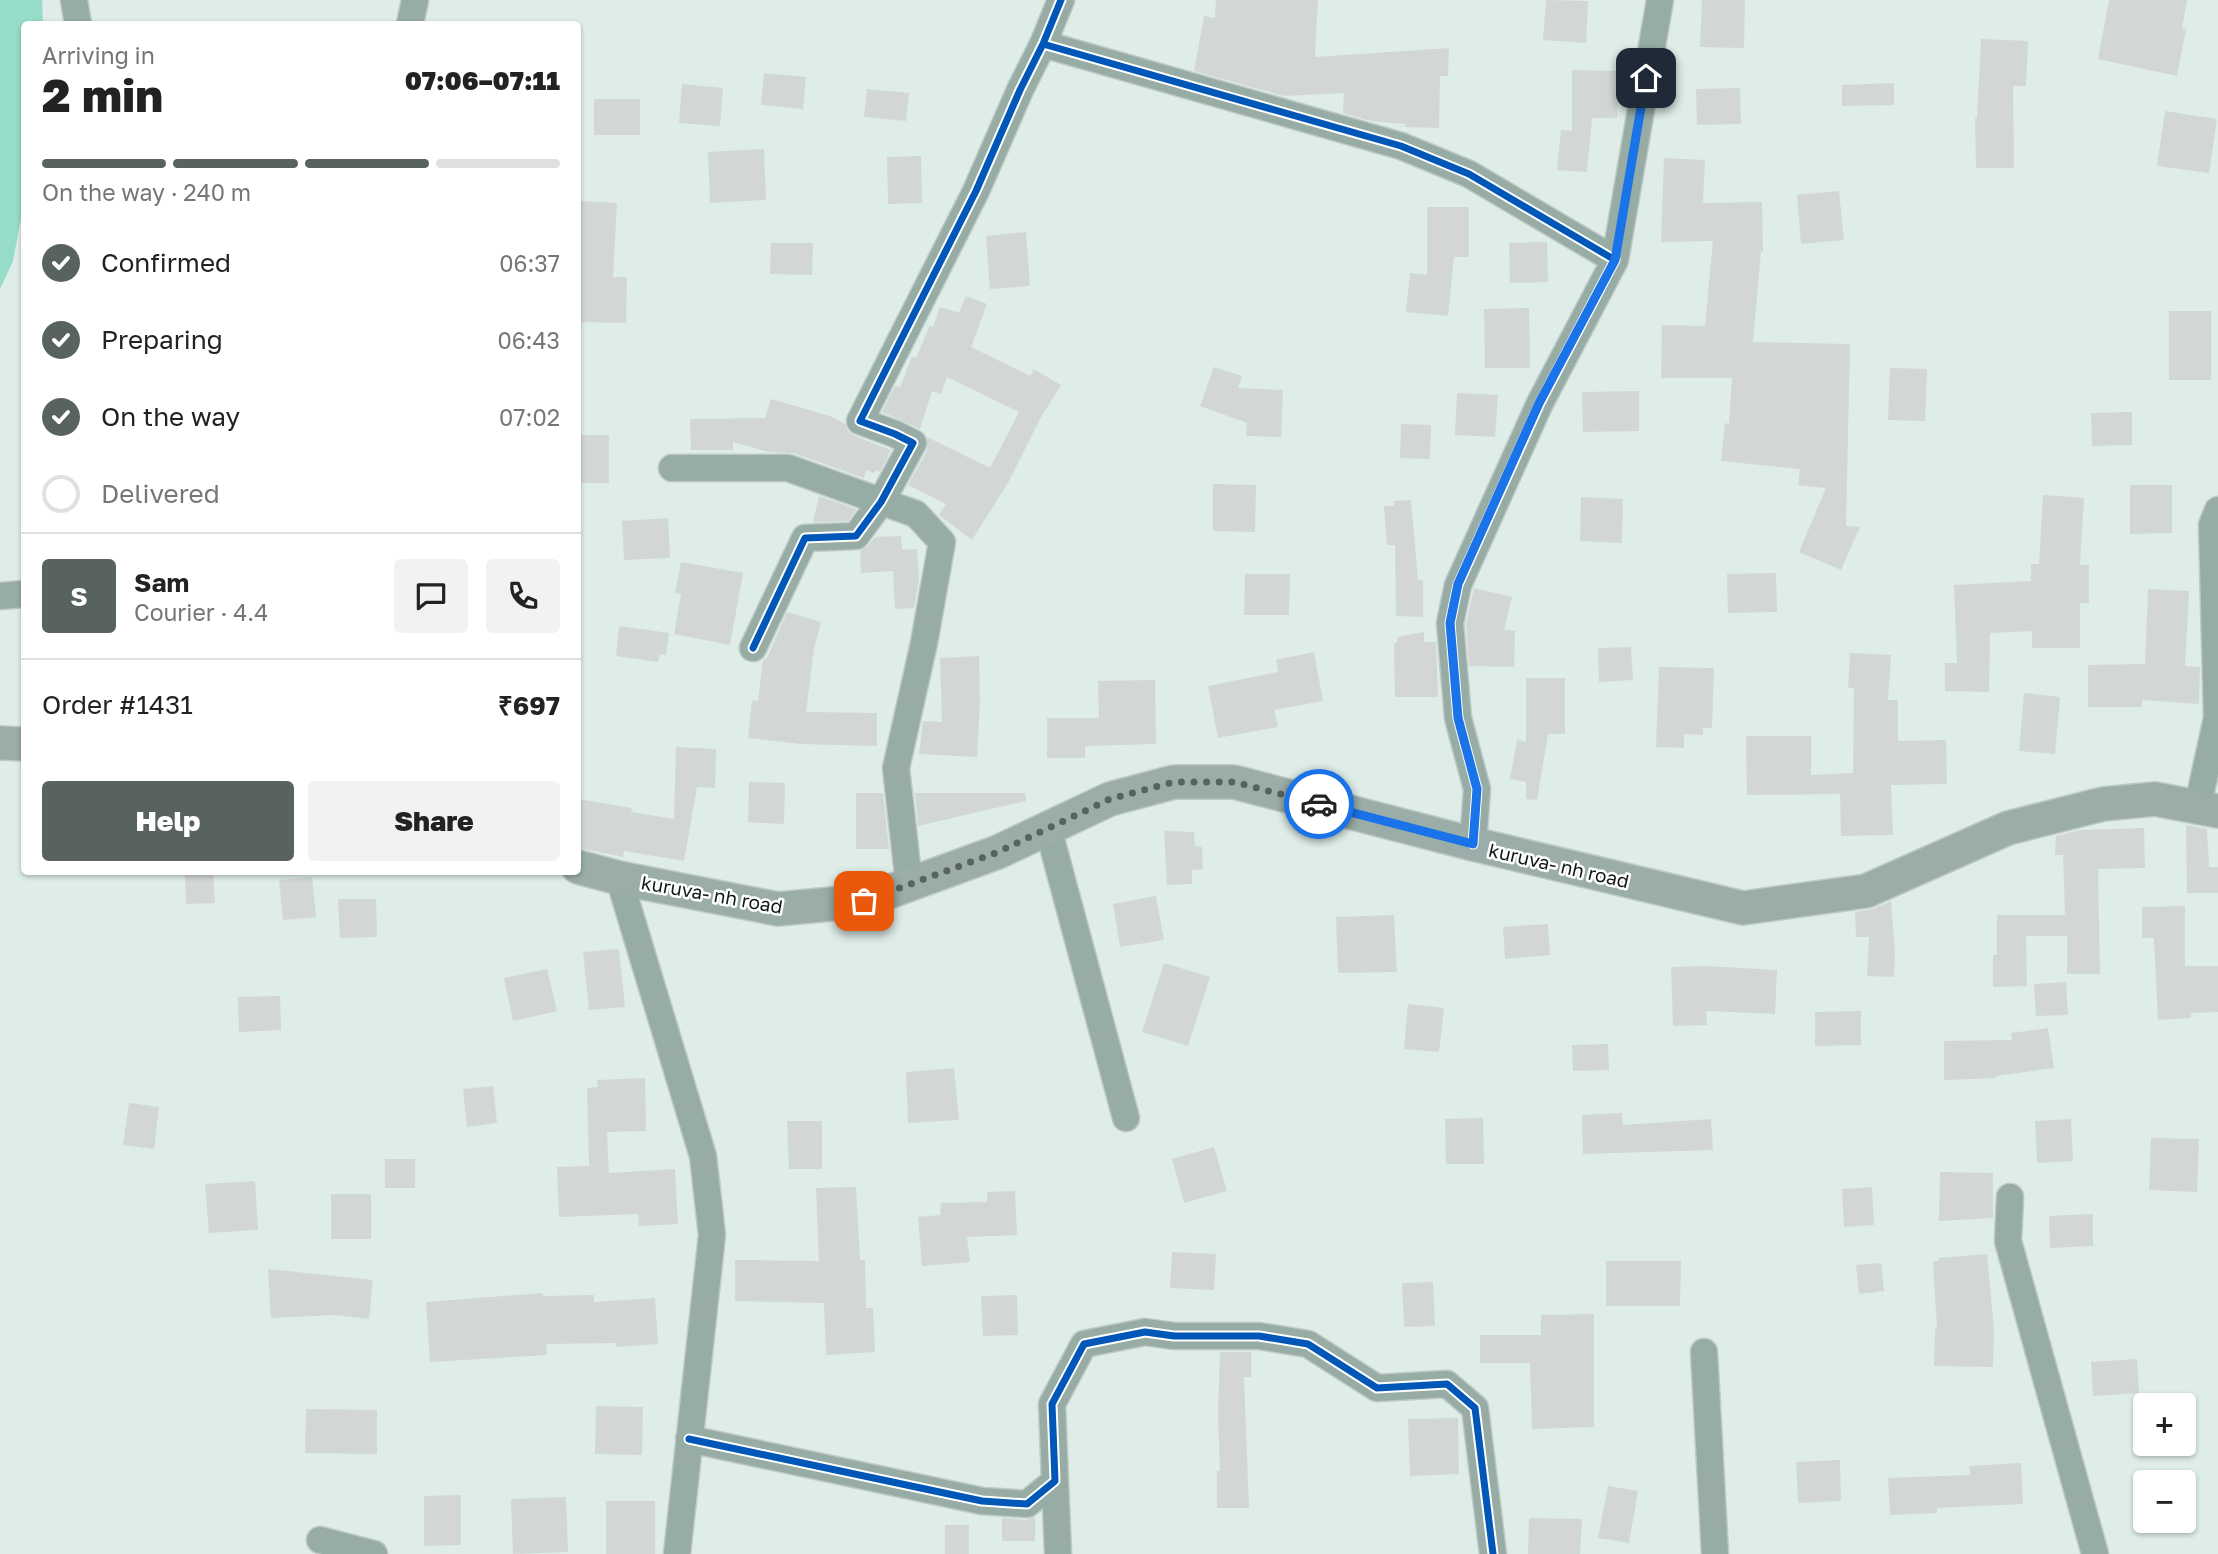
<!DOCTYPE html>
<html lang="en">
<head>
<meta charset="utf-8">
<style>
  :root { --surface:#fff; --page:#f2f2f2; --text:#222; --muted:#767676; --line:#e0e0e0; --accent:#586360 }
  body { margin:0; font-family:"Golos Text",sans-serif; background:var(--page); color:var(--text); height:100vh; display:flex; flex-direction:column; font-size:26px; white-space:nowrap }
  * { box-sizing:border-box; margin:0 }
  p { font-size:23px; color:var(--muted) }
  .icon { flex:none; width:38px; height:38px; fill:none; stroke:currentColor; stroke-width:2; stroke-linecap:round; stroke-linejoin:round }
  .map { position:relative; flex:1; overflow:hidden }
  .sheet { position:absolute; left:21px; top:21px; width:560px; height:854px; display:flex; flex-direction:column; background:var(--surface); border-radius:7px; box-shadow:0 2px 5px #0004 }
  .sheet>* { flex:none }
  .buttons { position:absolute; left:2133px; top:1393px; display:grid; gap:14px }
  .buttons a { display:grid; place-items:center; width:63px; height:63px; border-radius:7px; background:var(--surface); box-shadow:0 2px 5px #0004; font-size:35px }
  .pin { position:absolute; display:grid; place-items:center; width:60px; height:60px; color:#fff; margin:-30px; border-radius:14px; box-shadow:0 4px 10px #0006 }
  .courier { position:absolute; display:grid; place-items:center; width:70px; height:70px; margin:-35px; border:5px solid #1a73e8; border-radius:50%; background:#fff; color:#222; box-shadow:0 2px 9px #0007 }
  .overview em { font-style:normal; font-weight:800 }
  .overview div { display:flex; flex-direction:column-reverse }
  .overview { display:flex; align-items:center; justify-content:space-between; height:119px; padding:0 21px }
  h1 { font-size:46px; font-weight:800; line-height:52px }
  .bar { display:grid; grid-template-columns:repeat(4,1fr); gap:10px 7px; align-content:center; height:84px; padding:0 21px }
  .bar i { height:9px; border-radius:5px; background:var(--line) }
  .bar .on { background:var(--accent) }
  .bar p { grid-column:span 4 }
  .line { display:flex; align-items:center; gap:18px; padding:0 21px; border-top:2px solid var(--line) }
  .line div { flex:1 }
  .round { display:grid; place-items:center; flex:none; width:74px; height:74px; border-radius:7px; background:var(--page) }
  ol { padding:0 21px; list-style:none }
  li { display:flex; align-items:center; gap:21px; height:77px }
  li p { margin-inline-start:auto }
  li .icon { padding:7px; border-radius:50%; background:var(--accent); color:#fff; stroke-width:4 }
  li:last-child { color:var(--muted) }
  li i { width:38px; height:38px; border:4px solid var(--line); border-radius:50% }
  .primary-button { display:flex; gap:14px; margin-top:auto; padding:14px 21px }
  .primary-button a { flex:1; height:80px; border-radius:7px; background:var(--accent); color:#fff; font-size:28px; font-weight:800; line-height:80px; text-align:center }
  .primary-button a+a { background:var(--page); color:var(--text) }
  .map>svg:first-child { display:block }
  .water { fill:#97dcc8 }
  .building { fill:#d3d6d6 }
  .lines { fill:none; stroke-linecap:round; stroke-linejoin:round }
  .minor-casing { stroke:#bfc9c6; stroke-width:29 }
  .major-casing { stroke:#bfc9c6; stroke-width:36 }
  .minor { stroke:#96aca5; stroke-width:26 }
  .major { stroke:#9aada8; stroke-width:33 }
  .cycleway-casing { stroke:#fff; stroke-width:11 }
  .cycleway { stroke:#0057b8; stroke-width:7 }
  .done { stroke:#586360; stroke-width:7; stroke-dasharray:0 12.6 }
  .route { stroke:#1a73e8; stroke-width:9 }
  .labels { text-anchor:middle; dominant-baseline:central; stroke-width:5; stroke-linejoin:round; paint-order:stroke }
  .street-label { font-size:19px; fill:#101916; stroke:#fff }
</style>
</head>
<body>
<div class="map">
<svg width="2218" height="1554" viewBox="0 0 2218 1554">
  <rect width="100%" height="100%" fill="#deede8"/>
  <path class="water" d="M 0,0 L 42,0 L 43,24 L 24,24 L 24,202 L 13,261 L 0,289 Z"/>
  <path class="building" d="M 1216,0 L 1318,0 L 1315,57 L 1449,48 L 1448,76 L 1440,76 L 1439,128 L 1405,127 L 1405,124 L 1371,121 L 1343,113 L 1344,93 L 1284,96 L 1194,71 L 1204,16 L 1215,18 Z
    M 1546,0 L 1588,1 L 1586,43 L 1543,40 Z
    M 1702,0 L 1745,0 L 1744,48 L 1700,47 Z
    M 2109,0 L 2187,0 L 2182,28 L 2186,29 L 2177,76 L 2098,59 Z
    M 1981,39 L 2028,41 L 2026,86 L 2013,86 L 2014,168 L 1976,168 L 1975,118 L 1977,118 Z
    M 1572,70 L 1618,71 L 1617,118 L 1592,118 L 1587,172 L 1557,170 L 1561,130 L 1572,131 Z
    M 764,73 L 806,77 L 803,109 L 761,105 Z
    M 1894,83 L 1894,105 L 1842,106 L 1842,85 Z
    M 682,84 L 723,88 L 720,126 L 679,123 Z
    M 1740,88 L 1741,124 L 1697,125 L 1696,89 Z
    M 867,89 L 909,93 L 906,121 L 864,117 Z
    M 594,99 L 640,99 L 640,135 L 594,135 Z
    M 2165,111 L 2217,119 L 2209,173 L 2157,166 Z
    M 764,149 L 766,200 L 710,203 L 708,152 Z
    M 921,156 L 922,203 L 888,204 L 887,157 Z
    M 1664,158 L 1705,160 L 1703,203 L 1762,202 L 1763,251 L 1761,251 L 1753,342 L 1850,344 L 1846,526 L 1860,527 L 1841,570 L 1799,552 L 1826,488 L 1798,485 L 1800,469 L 1721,461 L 1725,423 L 1729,424 L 1732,378 L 1661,378 L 1662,325 L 1705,326 L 1713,241 L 1661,242 Z
    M 1839,191 L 1844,240 L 1801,244 L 1797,195 Z
    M 578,201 L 617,203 L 613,277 L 627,277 L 626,323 L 578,322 Z
    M 1427,207 L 1469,207 L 1469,257 L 1454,257 L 1448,316 L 1406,312 L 1410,273 L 1427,275 Z
    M 1026,232 L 1030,286 L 990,289 L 986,236 Z
    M 1547,242 L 1548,282 L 1510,283 L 1509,243 Z
    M 771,243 L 813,243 L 812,275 L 770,274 Z
    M 966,296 L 987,304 L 971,347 L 1030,376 L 1034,369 L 1061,385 L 1040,419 L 1008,483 L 972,540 L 939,515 L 946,504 L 908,485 L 927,451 L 927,437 L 990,468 L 1019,412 L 947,377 L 941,394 L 932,391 L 920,429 L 882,412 L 895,386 L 900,387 L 912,356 L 916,358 L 930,325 L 933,327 L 940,307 L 959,313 Z
    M 1529,308 L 1530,368 L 1485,368 L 1484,309 Z
    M 2169,311 L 2211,311 L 2211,380 L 2169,380 Z
    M 1214,367 L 1242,376 L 1238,388 L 1283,390 L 1281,437 L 1246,436 L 1247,423 L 1200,406 Z
    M 1890,368 L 1927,369 L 1925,421 L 1888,420 Z
    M 1639,391 L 1639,431 L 1583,432 L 1582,392 Z
    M 1457,393 L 1498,395 L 1495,437 L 1455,435 Z
    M 771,399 L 830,416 L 845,424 L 848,431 L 855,436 L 891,450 L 880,472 L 876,470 L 874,473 L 866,470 L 864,478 L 793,453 L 768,452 L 733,442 L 733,450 L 691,450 L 690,419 L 765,418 Z
    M 2132,412 L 2132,445 L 2092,446 L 2091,413 Z
    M 1401,424 L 1431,425 L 1430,459 L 1400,458 Z
    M 581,435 L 609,435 L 609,483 L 581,483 Z
    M 1213,484 L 1256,485 L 1255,532 L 1213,531 Z
    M 2130,485 L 2172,485 L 2172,533 L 2130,534 Z
    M 2043,495 L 2084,498 L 2080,565 L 2089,565 L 2089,603 L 2080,603 L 2080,648 L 2032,648 L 2032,631 L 1990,633 L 1989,692 L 1945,691 L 1945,663 L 1957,663 L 1954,585 L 2031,581 L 2031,564 L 2039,564 Z
    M 819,496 L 856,509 L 856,510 L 848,521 L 813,522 Z
    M 1581,497 L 1623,499 L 1622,543 L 1580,541 Z
    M 1411,500 L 1418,580 L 1423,580 L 1423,617 L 1396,616 L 1395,545 L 1387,545 L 1384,506 L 1394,506 L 1394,501 Z
    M 668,518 L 670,558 L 624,560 L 622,521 Z
    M 901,536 L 902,550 L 917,549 L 919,580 L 914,608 L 895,609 L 893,571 L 861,573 L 860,551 L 868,546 L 875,537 Z
    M 681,562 L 743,573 L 730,645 L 674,634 L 681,594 L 675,593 Z
    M 1776,573 L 1777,612 L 1728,613 L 1727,574 Z
    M 1245,574 L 1290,574 L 1289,615 L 1244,615 Z
    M 1474,588 L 1512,597 L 1504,630 L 1515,631 L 1514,667 L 1469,666 L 1466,624 Z
    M 2148,589 L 2189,591 L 2185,666 L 2200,667 L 2199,704 L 2142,700 L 2142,707 L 2088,707 L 2088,665 L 2145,664 Z
    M 787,612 L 821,622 L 814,649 L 806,712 L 877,713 L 877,746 L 801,744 L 748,738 L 752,700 L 758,701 L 763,660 L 767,658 Z
    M 619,626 L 669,633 L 666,655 L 660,654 L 658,662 L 616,656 Z
    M 1424,632 L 1424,642 L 1436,642 L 1438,697 L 1395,697 L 1394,643 L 1397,643 L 1397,637 Z
    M 1631,647 L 1633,680 L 1599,682 L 1598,648 Z
    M 1314,652 L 1323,701 L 1274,710 L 1278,727 L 1218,738 L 1208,686 L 1278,672 L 1276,660 Z
    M 1850,653 L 1891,655 L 1888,700 L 1898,700 L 1898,741 L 1946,740 L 1947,784 L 1891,785 L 1893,835 L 1841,836 L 1840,794 L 1747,795 L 1746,736 L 1811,736 L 1811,775 L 1853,773 L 1854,688 L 1848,688 Z
    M 979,656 L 980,704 L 977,757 L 919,754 L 923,721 L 942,722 L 940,658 Z
    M 1659,667 L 1714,668 L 1712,728 L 1703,728 L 1703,735 L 1684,734 L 1684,748 L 1656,747 Z
    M 1526,678 L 1565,678 L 1565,734 L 1548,734 L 1537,800 L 1526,799 L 1526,782 L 1510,779 L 1517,740 L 1526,742 Z
    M 1155,680 L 1156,744 L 1085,746 L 1085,758 L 1047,758 L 1047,718 L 1099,718 L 1098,681 Z
    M 2024,693 L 2060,697 L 2055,754 L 2019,751 Z
    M 676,747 L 716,749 L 715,788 L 697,787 L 684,861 L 624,851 L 623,857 L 578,848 L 578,799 L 632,808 L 631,812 L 674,819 Z
    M 749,782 L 785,783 L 784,824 L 748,822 Z
    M 856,793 L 883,793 L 889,849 L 856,849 Z
    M 915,793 L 1025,793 L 1026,801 L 918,826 Z
    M 2186,825 L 2207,829 L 2209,867 L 2218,867 L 2218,893 L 2187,893 Z
    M 2144,828 L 2145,868 L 2098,869 L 2100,974 L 2067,974 L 2067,936 L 2026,936 L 2027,986 L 1993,987 L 1993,955 L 1997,955 L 1997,915 L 2065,915 L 2063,855 L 2055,855 L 2056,836 L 2080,830 Z
    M 1164,831 L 1194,832 L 1195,846 L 1202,847 L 1203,869 L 1192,870 L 1192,884 L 1167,885 Z
    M 185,872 L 213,872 L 215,903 L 186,904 Z
    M 312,877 L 316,917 L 283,920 L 279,880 Z
    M 1156,896 L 1164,940 L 1120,947 L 1113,904 Z
    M 338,899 L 376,899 L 377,937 L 340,938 Z
    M 1891,901 L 1895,953 L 1894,977 L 1867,976 L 1869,937 L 1856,937 L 1855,912 L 1873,909 Z
    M 2185,906 L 2185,966 L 2218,966 L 2218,1012 L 2190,1013 L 2191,1018 L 2158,1020 L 2154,938 L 2142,938 L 2142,907 Z
    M 1394,915 L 1397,972 L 1338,973 L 1336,917 Z
    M 1548,924 L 1550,955 L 1505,959 L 1503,927 Z
    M 619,949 L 625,1007 L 589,1010 L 583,952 Z
    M 1164,963 L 1210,977 L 1188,1046 L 1142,1032 Z
    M 1705,966 L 1777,970 L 1775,1014 L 1706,1011 L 1707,1025 L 1673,1026 L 1671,967 Z
    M 547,969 L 557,1011 L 513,1021 L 504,978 Z
    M 2066,982 L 2068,1015 L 2036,1016 L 2034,984 Z
    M 280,996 L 281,1030 L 239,1032 L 238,997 Z
    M 1408,1004 L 1444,1008 L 1439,1052 L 1404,1049 Z
    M 1861,1011 L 1861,1045 L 1815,1046 L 1815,1012 Z
    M 2048,1028 L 2054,1068 L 1996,1076 L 1996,1078 L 1944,1080 L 1944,1041 L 2012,1040 L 2011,1033 Z
    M 1608,1044 L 1609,1070 L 1573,1071 L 1572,1045 Z
    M 954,1068 L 959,1120 L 908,1123 L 906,1072 Z
    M 645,1078 L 646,1131 L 607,1132 L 609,1173 L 675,1169 L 678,1224 L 639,1226 L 638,1214 L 559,1217 L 557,1167 L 589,1166 L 587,1088 L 598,1087 L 597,1080 Z
    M 493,1086 L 497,1123 L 467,1127 L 463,1089 Z
    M 129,1103 L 159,1107 L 154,1149 L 123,1145 Z
    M 1622,1113 L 1623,1125 L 1711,1119 L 1713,1150 L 1583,1154 L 1582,1115 Z
    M 1483,1118 L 1484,1164 L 1446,1164 L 1445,1119 Z
    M 2071,1119 L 2073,1161 L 2037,1163 L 2035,1121 Z
    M 787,1121 L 822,1121 L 822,1169 L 789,1169 Z
    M 2151,1138 L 2199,1139 L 2197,1192 L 2149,1190 Z
    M 1214,1147 L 1227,1191 L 1184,1203 L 1172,1159 Z
    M 385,1159 L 415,1159 L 415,1188 L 385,1188 Z
    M 1940,1172 L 1993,1173 L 1993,1218 L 1939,1221 Z
    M 255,1181 L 258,1230 L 209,1233 L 205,1184 Z
    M 856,1187 L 860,1260 L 865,1260 L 866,1308 L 873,1308 L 875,1352 L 826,1355 L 824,1303 L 735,1301 L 735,1260 L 819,1261 L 816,1188 Z
    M 1872,1187 L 1874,1225 L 1844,1227 L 1842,1189 Z
    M 1015,1191 L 1017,1235 L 967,1237 L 970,1262 L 922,1266 L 918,1217 L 940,1215 L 941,1203 L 987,1202 L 987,1192 Z
    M 331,1194 L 371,1194 L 371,1239 L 331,1239 Z
    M 2093,1214 L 2093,1246 L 2050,1248 L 2049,1216 Z
    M 1172,1252 L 1216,1254 L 1214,1290 L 1170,1288 Z
    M 1987,1254 L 1994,1330 L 1993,1367 L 1934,1366 L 1935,1329 L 1937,1329 L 1933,1261 L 1939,1261 L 1939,1258 Z
    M 1606,1261 L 1681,1261 L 1680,1306 L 1606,1306 Z
    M 1881,1263 L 1884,1291 L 1859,1294 L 1856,1265 Z
    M 268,1269 L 373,1280 L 369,1319 L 334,1315 L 271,1318 Z
    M 1433,1282 L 1435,1326 L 1404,1327 L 1402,1283 Z
    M 543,1293 L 543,1296 L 594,1295 L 594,1302 L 655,1298 L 658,1344 L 616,1347 L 616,1343 L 546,1344 L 547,1355 L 430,1362 L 426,1302 Z
    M 1017,1295 L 1018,1335 L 983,1336 L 981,1296 Z
    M 1594,1314 L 1594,1427 L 1532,1429 L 1530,1363 L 1480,1363 L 1480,1335 L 1541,1335 L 1541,1315 Z
    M 1220,1352 L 1251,1352 L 1251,1377 L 1244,1377 L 1249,1508 L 1217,1508 L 1217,1471 L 1220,1471 L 1218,1415 Z
    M 2137,1359 L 2139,1393 L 2093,1396 L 2091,1362 Z
    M 596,1406 L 643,1407 L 642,1455 L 595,1454 Z
    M 306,1409 L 377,1410 L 377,1454 L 305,1453 Z
    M 1458,1418 L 1459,1474 L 1410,1476 L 1408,1419 Z
    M 1840,1460 L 1841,1501 L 1798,1503 L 1796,1462 Z
    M 2021,1463 L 2023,1504 L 1937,1508 L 1937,1513 L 1890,1515 L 1888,1478 L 1970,1475 L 1969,1466 Z
    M 1608,1486 L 1638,1491 L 1629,1543 L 1598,1538 Z
    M 461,1495 L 461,1545 L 424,1546 L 424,1496 Z
    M 566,1497 L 568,1552 L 513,1554 L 511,1499 Z
    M 606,1501 L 655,1501 L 655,1554 L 606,1554 Z
    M 1035,1517 L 1035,1541 L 1002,1541 L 1002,1518 L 1026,1520 Z
    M 1529,1518 L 1582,1519 L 1580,1554 L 1528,1554 Z
    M 945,1525 L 969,1525 L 969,1554 L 945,1554 Z"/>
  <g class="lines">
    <g class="minor-casing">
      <path id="minor" d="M 74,0 L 78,24
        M 1061,0 L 1043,44 L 1401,146 L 1469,174 L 1615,260 L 1540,403 L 1458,585 L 1450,623 L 1458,718 L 1477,789 L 1473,844
        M 410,24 L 415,0
        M 1615,260 L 1660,0
        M 672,468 L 788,468 L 916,514 L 942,542 L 924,643 L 896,768 L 909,884
        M 0,596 L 24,594
        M 753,648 L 805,538 L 856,536 L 881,502 L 913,443 L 895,434 L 860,421 L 976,191 L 1020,90 L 1043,44
        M 2198,805 L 2217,718 L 2212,525 L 2218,510
        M 1048,828 L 1126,1118
        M 619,878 L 703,1156 L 712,1235 L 677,1554
        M 2010,1197 L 2008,1241 L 2095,1554
        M 1704,1352 L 1715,1554
        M 689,1439 L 982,1501 L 1027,1504 L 1055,1481 L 1052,1404 L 1084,1344 L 1145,1332 L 1174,1336 L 1259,1336 L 1308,1344 L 1377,1388 L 1447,1384 L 1475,1408 L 1493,1554
        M 1055,1481 L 1058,1554
        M 320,1540 L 374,1554"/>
    </g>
    <g class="major-casing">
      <path id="major" d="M 0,743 L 24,744
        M 578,867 L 619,878 L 778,909 L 864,901 L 998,852 L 1110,799 L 1174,782 L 1234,782 L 1473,844 L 1743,908 L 1866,891 L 2008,828 L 2103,804 L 2155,799 L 2218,811"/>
    </g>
    <use href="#minor" class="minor"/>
    <use href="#major" class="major"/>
    <g class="cycleway-casing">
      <path id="cycleway" d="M 1061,0 L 1043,44 L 1401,146 L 1469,174 L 1615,260 L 1540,403 L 1458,585 L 1450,623 L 1458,718 L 1477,789 L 1473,844
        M 753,648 L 805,538 L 856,536 L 881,502 L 913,443 L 895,434 L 860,421 L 976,191 L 1020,90 L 1043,44
        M 689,1439 L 982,1501 L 1027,1504 L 1055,1481 L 1052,1404 L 1084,1344 L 1145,1332 L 1174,1336 L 1259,1336 L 1308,1344 L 1377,1388 L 1447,1384 L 1475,1408 L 1493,1554"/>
    </g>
    <use href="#cycleway" class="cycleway"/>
  </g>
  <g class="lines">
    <path class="done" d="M 864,901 L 998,852 L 1110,799 L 1174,782 L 1234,782 L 1319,804"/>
    <path class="route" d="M 1319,804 L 1473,844 L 1477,789 L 1458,718 L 1450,623 L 1458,584 L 1539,403 L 1615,260 L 1646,78"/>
  </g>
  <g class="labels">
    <g class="street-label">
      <text transform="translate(1559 865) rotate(13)">kuruva- nh road</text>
      <text transform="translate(712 894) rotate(10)">kuruva- nh road</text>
    </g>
  </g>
</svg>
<div class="buttons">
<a>+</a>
<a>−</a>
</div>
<div class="pin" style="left:864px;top:901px;background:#ea580c"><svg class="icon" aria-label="bag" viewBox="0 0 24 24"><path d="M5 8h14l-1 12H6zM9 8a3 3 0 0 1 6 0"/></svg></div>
<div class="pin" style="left:1646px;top:78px;background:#1f2937"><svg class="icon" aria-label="home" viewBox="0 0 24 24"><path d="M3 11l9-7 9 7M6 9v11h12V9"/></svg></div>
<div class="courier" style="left:1319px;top:804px"><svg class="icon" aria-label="car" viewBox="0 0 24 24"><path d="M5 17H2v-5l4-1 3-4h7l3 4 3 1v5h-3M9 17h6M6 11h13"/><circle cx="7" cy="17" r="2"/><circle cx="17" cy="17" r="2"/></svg></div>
<section class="sheet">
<div class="overview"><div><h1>2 min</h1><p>Arriving in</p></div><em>07:06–07:11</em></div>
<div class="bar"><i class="on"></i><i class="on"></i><i class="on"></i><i></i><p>On the way · 240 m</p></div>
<ol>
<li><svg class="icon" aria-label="check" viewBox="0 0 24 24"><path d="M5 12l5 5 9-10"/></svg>Confirmed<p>06:37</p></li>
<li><svg class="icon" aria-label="check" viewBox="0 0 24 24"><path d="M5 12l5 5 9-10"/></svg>Preparing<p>06:43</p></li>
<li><svg class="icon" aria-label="check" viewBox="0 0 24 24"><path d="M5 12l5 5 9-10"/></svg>On the way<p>07:02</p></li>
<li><i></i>Delivered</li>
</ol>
<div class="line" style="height:126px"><b class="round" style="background:var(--accent);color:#fff">S</b><div><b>Sam</b><p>Courier · 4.4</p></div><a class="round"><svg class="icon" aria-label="chat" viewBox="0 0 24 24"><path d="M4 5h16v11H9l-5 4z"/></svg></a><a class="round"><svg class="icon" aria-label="phone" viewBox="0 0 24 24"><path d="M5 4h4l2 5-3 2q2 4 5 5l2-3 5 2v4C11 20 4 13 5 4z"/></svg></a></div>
<div class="line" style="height:91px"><div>Order #1431</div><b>₹697</b></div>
<div class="primary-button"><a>Help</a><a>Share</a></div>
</section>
</div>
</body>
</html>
